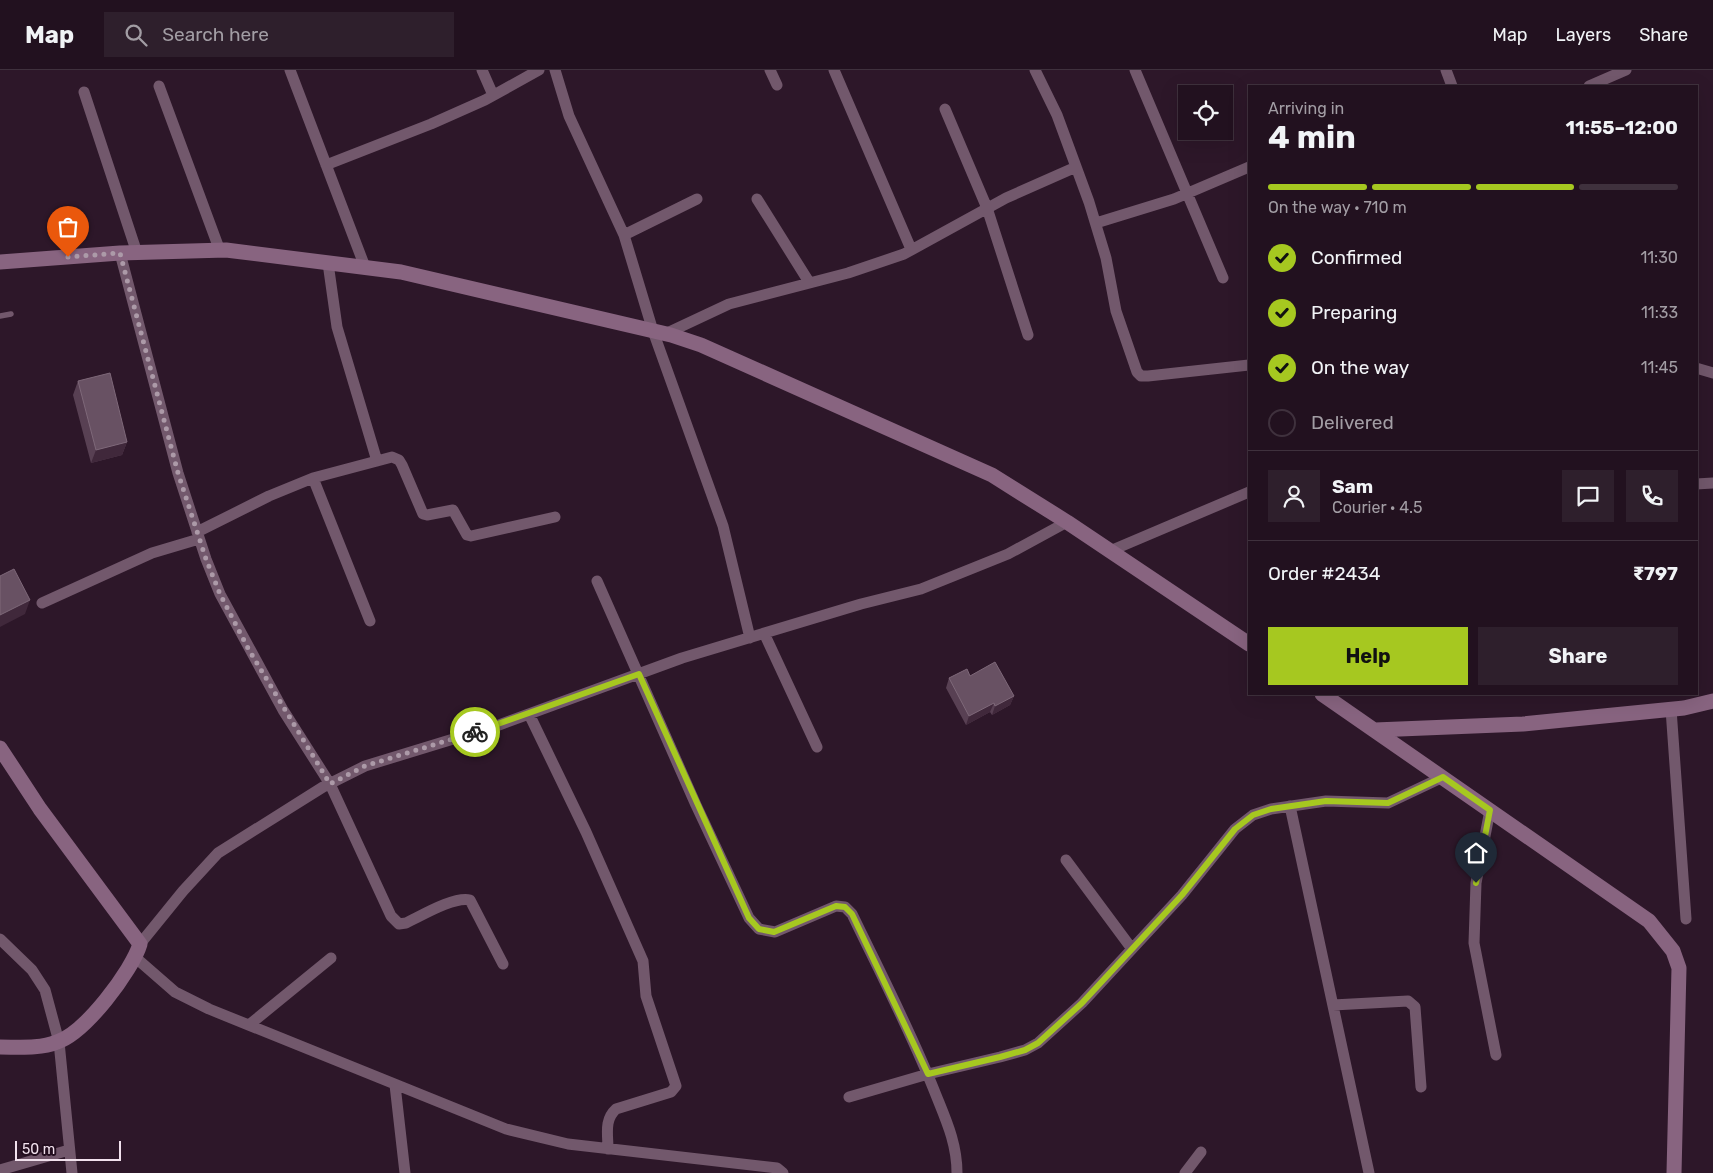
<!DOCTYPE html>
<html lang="en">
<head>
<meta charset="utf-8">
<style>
  :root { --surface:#22111f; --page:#2e1f2c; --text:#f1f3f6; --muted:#a29da4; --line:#3f313d; --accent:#a6c820 }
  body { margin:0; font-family:Rubik,sans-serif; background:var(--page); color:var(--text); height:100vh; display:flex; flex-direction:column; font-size:19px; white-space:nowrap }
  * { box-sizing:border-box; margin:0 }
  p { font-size:16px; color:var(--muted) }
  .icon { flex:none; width:28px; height:28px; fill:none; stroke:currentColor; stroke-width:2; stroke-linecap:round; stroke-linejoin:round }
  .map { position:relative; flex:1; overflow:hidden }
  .drawer { position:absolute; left:1248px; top:15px; width:450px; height:610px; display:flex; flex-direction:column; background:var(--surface); border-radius:0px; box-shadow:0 5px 20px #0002,0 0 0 1px var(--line) }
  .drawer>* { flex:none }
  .controls { position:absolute; left:1178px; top:15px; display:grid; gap:10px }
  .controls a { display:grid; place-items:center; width:55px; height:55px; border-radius:0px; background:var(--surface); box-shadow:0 5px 20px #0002,0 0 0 1px var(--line); font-size:25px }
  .scale { position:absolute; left:15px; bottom:12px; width:106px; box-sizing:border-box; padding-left:5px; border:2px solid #f1e1ed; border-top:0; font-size:14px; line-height:18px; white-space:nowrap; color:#f1e1ed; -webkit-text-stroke:4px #230e1f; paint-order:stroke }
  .pin { position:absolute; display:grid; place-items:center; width:42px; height:42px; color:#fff; margin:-51px -21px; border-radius:50% 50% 50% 0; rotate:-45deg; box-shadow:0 0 5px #0007 }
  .pin .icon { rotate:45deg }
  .courier { position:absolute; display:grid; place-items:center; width:50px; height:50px; margin:-25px; border:4px solid #a6c820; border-radius:50%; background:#fff; color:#222; box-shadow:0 1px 6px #0007 }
  .summary em { font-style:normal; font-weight:700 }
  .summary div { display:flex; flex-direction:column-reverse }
  .summary { display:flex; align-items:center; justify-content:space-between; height:85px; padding:0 20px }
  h1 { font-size:32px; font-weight:700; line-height:38px }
  .bar { display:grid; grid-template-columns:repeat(4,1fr); gap:8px 5px; align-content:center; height:60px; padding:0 20px }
  .bar i { height:6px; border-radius:4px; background:var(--line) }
  .bar .active { background:var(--accent) }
  .bar p { grid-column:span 4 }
  .line { display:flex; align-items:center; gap:12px; padding:0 20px; border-top:1px solid var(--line) }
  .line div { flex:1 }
  .round { display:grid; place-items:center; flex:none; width:52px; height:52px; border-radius:0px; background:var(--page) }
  ol { padding:0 20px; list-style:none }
  li { display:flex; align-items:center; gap:15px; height:55px }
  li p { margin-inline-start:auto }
  li .icon { padding:5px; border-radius:50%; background:var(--accent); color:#111; stroke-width:4 }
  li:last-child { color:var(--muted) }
  li i { width:28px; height:28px; border:2px solid var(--line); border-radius:50% }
  .cta { display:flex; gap:10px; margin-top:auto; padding:10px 20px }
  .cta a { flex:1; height:58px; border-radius:0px; background:var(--accent); color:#111; font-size:20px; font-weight:700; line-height:58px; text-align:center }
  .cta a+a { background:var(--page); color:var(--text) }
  header { display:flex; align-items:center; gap:30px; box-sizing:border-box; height:70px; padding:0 25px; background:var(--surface); border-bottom:1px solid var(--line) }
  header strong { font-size:24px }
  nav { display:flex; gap:28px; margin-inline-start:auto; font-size:18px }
  .search { width:350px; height:45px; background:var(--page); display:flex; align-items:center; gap:12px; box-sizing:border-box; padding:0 18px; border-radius:0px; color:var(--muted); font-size:19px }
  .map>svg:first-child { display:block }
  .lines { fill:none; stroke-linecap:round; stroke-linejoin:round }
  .lane { stroke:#72586c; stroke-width:5.5 }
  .street { stroke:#72586c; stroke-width:11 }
  .secondary { stroke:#886480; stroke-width:15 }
  .wall { fill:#584053 }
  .shaded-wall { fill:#40283b }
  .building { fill:#685163; stroke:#7e6879 }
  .done { stroke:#ac9aa8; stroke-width:5; stroke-dasharray:0 9 }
  .route { stroke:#a6c820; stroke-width:6 }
</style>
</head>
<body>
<header>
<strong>Map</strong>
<div class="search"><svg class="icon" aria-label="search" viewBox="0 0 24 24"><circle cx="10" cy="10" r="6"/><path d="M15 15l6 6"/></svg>Search here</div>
<nav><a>Map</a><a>Layers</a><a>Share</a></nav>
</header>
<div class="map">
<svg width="1713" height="1103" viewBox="0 0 1713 1103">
  <rect width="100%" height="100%" fill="#2d1729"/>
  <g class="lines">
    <path class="lane" d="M 0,246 L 11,244"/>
    <path class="street" d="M 290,0 L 365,197
      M 482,0 L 493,25
      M 555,0 L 569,46 L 624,165 L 653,261 L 723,456 L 750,568
      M 770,0 L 777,15
      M 834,0 L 911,179
      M 1035,0 L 1057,45 L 1089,132 L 1106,188 L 1116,241 L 1137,302 L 1141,306 L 1148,306 L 1249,295
      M 1135,0 L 1223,208
      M 1446,0 L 1452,16
      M 159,16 L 220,181
      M 1589,16 L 1626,0
      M 84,22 L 137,183
      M 945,39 L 987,138 L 1028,265
      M 326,95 L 431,54 L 485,30 L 539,0
      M 757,129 L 809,212
      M 1096,153 L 1174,129 L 1249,97
      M 624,165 L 697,129
      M 120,183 L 178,403 L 206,489 L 220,524 L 283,640 L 330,714 L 391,846 L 399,854 L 406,853 C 421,846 454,826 470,830 L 503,894
      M 328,193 L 337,257 L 377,391
      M 665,264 L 729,234 L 848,203 L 904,184 L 1006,128 L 1076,97
      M 1696,298 L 1713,303
      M 313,408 L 370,551
      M 1696,414 L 1713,413
      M 197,462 L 269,426 L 313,408 L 392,387 L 399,390 L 402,395 L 423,444 L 427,445 L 453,440 L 467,465 L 471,466 L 555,447
      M 1110,481 L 1249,422
      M 597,511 L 696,735 L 749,848 L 759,859 L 775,862 L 836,836 L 845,837 L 852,844 C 880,902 910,960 934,1020 C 945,1048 957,1072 957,1103
      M 42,533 L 152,483 L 199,469
      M 764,563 L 817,677
      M 1671,639 L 1686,849
      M 529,644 L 586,762 L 643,891 L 646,926 L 676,1016 L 671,1022 L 616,1039 C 604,1050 608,1064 608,1079
      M 1290,736 L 1369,1103
      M 1490,740 L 1476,813 L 1474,873 L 1496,985
      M 1066,790 L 1132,879
      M 0,869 L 32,900 L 45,920 L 59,972 L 72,1103
      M 140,874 L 183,821 L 218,783 L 323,717 L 365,696 L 499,655 L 682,588 L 861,534 L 921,519 L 1008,484 L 1067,452
      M 136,888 L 175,922 L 209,939 L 506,1059 L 568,1074 L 777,1098 L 783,1103
      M 1333,935 L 1408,931 L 1415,937 L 1421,1017
      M 249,955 L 331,888
      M 395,1015 L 405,1103
      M 849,1027 L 928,1004 L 1000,987 L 1025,980 L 1038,973 L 1082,933 L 1182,825 L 1235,759 L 1253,745 L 1271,739 L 1326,731 L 1388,733 L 1443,707
      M 0,1100 L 69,1080
      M 1185,1103 L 1201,1082"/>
    <path class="secondary" d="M 0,192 L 120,183 L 226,180 L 401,202 L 671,265 L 701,275 L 992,405 L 1067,452 L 1249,574
      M 1322,624 L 1649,851 L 1673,881 L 1679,898 L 1674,1103
      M 1375,660 L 1523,654 L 1684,638 L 1713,631
      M 0,678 L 40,739 L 140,874 C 132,901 85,963 57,972 C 40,979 19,977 0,977"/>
  </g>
  <path class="wall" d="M 78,311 L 127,372 L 122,385 L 91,393 L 73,325 Z
    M 970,606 L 1014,626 L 1010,635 L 992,645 L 990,642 L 966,655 L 946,618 L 949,608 Z"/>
  <path class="shaded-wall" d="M 127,372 L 122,385 L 91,393 L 96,380 Z
    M 30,530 L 25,544 L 0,557 L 0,545 Z
    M 1014,626 L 1010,635 L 992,645 L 995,636 Z
    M 994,633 L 990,642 L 966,655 L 969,646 Z"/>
  <path class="building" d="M 110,303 L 127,372 L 96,380 L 78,311 Z
    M 14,499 L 30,530 L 0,545 L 0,506 Z
    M 995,592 L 1014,626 L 995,636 L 994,633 L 969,646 L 949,608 L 967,599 L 970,606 Z"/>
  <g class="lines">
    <path class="done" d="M 68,187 L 120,183 L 178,403 L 206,489 L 220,524 L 249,580 L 330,714 L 365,696 L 475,662"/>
    <path class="route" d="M 475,662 L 639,604 L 749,848 L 759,859 L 774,862 L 836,836 L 845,837 L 852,844 L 928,1004 L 1000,987 L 1025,980 L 1038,973 L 1082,933 L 1182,825 L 1235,759 L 1253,745 L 1271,739 L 1326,731 L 1388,733 L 1443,707 L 1490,740 L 1476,813"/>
  </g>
</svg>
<div class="controls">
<a><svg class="icon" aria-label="locate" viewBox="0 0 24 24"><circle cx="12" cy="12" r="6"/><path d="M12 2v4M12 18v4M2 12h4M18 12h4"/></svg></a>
</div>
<div class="scale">50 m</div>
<div class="pin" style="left:68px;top:187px;background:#ea580c"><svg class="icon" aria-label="bag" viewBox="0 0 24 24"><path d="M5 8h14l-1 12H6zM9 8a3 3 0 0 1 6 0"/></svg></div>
<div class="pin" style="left:1476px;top:813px;background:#1f2937"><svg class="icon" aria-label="home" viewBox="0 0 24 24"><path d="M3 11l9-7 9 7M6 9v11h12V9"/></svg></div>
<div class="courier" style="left:475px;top:662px"><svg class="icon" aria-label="bike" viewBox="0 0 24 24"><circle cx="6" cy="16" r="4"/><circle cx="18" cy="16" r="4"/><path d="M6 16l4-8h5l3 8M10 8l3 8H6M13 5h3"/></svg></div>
<section class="drawer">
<div class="summary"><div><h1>4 min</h1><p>Arriving in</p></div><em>11:55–12:00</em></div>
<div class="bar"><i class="active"></i><i class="active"></i><i class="active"></i><i></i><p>On the way · 710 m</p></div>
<ol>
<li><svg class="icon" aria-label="check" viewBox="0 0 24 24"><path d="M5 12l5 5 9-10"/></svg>Confirmed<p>11:30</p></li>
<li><svg class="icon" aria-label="check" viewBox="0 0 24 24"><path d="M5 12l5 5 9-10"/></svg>Preparing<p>11:33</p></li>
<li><svg class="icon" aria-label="check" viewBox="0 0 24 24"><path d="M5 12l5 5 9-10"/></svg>On the way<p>11:45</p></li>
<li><i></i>Delivered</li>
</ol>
<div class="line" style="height:90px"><a class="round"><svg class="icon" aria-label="person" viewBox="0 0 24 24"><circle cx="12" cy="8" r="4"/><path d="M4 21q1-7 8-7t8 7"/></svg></a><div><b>Sam</b><p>Courier · 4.5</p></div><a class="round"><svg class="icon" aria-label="chat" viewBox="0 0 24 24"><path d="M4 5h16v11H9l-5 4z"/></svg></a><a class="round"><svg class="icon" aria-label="phone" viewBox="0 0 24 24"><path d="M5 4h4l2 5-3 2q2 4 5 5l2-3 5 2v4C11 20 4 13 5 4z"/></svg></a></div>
<div class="line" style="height:65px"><div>Order #2434</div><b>₹797</b></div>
<div class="cta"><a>Help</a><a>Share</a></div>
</section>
</div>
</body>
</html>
